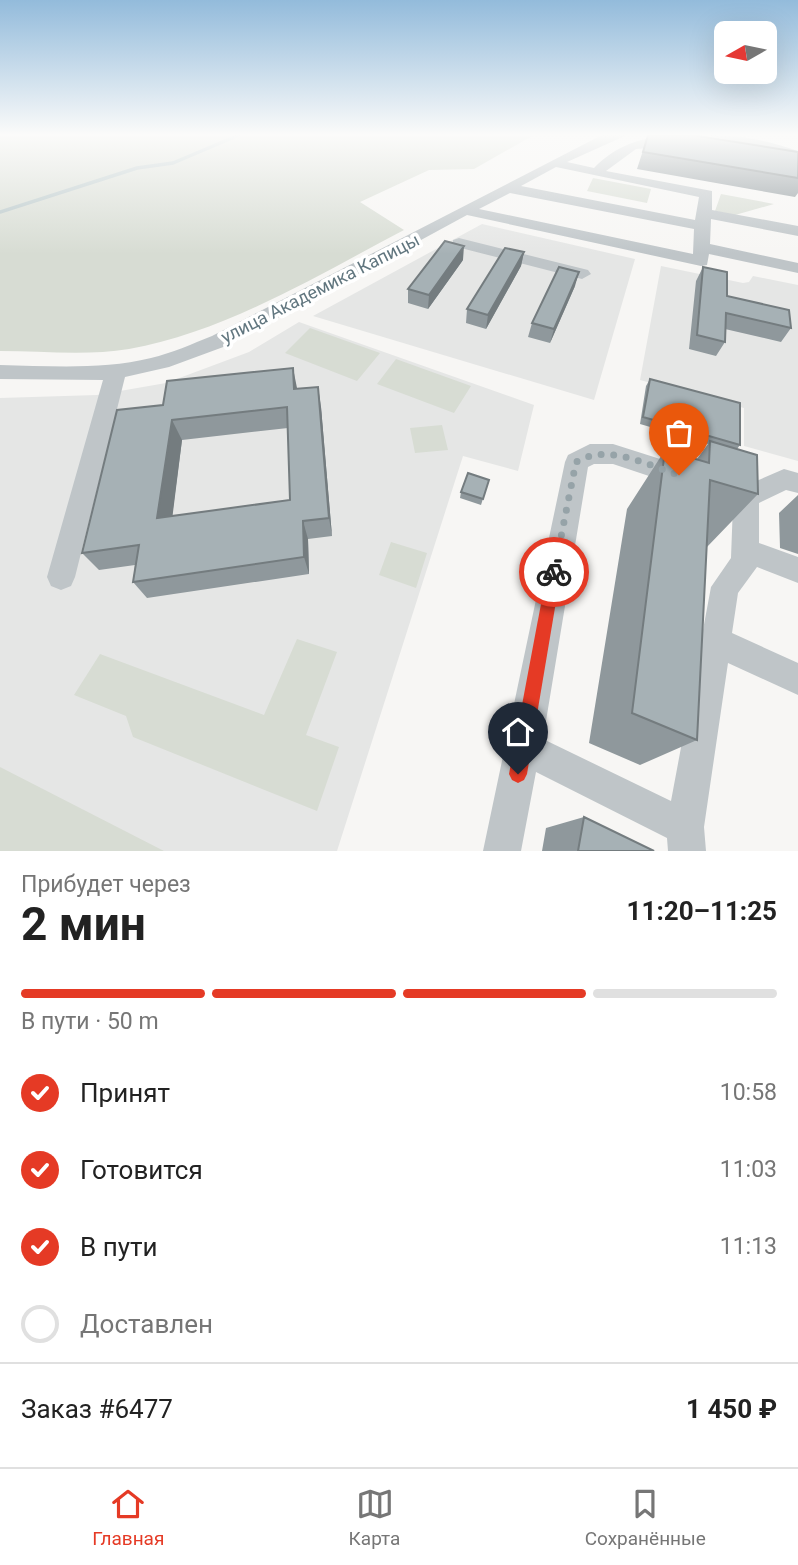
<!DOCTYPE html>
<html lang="ru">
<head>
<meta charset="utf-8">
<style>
  :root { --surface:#fff; --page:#f2f2f2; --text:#222; --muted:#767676; --line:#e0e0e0; --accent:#e53a25 }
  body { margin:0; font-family:Roboto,sans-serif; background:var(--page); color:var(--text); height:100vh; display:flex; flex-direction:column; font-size:26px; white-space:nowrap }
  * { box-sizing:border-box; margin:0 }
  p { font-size:23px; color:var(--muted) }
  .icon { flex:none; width:38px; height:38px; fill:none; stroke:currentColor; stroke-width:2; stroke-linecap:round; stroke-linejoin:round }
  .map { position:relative; height:851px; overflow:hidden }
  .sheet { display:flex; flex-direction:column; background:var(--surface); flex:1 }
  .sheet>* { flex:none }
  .needle { width:46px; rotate:261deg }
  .tools { position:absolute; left:714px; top:21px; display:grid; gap:14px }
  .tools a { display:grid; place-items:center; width:63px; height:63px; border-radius:10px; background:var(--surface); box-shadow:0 7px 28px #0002; font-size:35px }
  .pin { position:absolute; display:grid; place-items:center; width:60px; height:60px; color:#fff; margin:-72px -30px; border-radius:50% 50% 50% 0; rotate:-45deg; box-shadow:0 0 7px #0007 }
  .pin .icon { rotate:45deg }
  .courier { position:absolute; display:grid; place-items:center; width:70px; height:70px; margin:-35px; border:5px solid #e53a25; border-radius:50%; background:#fff; color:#222; box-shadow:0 2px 9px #0007 }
  .head em { font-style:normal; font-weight:700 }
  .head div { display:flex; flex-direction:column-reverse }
  .head { display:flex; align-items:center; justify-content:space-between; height:119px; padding:0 21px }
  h1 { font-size:46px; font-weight:700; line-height:52px }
  .bar { display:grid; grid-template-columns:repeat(4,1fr); gap:10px 7px; align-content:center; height:84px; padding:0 21px }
  .bar i { height:9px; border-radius:5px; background:var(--line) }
  .bar .selected { background:var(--accent) }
  .bar p { grid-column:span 4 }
  .line { display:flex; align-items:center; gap:18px; padding:0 21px; border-top:2px solid var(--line) }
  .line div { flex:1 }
  ol { padding:0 21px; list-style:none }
  li { display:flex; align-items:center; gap:21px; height:77px }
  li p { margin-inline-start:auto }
  li .icon { padding:7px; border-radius:50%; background:var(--accent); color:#fff; stroke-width:4 }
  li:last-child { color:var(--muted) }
  li i { width:38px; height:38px; border:4px solid var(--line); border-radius:50% }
  .tabs { display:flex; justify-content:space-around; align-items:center; height:98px; border-top:2px solid var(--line); background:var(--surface); font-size:19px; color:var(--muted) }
  .tabs a { display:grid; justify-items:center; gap:4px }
  .tabs .selected { color:var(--accent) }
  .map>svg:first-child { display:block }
  .built { fill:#e5e6e5 }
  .green { fill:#d7dcd3 }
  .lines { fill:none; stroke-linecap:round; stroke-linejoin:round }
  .stream { stroke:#b5c5c7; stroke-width:3.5 }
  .minor { fill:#bfc5c8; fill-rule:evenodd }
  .wall { fill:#8f989c; fill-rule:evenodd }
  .shaded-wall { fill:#747c7f }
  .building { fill:#a6b1b5; stroke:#747c7f; stroke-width:2; fill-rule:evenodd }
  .route { fill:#e53a25 }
  .done { stroke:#96a3a8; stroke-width:7; stroke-dasharray:0 12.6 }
  .labels { text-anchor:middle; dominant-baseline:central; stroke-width:7; stroke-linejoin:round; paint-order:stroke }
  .far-street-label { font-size:18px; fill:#61767f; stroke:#fff }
</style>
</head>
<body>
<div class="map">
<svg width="798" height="851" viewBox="0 0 798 851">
  <rect width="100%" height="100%" fill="#f7f6f4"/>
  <path class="built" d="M 482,224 L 635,259 L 594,400 L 313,316 Z
    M 661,266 L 743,283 L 749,282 L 753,276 L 798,285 L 798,461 L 744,446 L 744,408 L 640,380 Z
    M 299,322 L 534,405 L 518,471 L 463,456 L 337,851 L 0,851 L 0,398 L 97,395 L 166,383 L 249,352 Z"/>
  <path class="green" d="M 0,135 L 534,135 L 474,169 L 429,170 L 360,202 L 404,230 C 318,275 226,332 129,349 C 87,356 42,351 0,351 Z
    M 593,178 L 651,189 L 647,203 L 587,191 Z
    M 721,194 L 774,204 L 735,215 L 715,211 Z
    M 310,328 L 380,353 L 357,381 L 285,353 Z
    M 396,359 L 471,386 L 454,413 L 377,384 Z
    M 442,425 L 448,450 L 415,453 L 410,428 Z
    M 391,542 L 427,553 L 416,588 L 379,575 Z
    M 297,639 L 337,652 L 306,735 L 339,747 L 317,811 L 133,737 L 126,716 L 74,695 L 100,654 L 264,715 Z
    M 0,767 L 164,851 L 0,851 Z"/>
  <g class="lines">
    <path class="stream" d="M 0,212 L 137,168 L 173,163 L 239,135"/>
    <path class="minor" d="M 602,135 L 627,135 L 567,162 L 594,168 C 616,145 647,133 679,139 L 681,142 L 675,146 L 636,149 L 606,171 L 712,191 L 712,210 L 798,226 L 798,236 L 711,219 L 710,244 L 798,263 L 798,273 L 709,254 L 707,265 L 701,266 L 467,215 L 226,346 L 169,367 L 125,377 L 75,577 L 71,586 L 61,590 L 51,586 L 47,577 L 103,380 L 0,379 L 0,365 C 50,366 102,370 151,358 C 172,353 192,344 212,336 ZM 556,167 L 699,197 L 695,220 L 521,186 ZM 510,193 L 694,229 L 693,254 L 479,209 Z
      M 706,135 C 739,135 767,140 798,151 L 798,159 L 767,148 Z
      M 459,238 L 588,270 L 591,274 L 582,279 L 453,246 L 453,240 Z
      M 590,444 L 613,444 L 745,486 L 784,469 L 798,473 L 798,493 L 786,490 L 759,503 L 759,543 L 798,557 L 798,583 L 757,567 L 738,593 L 732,633 L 798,663 L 798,695 L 728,663 L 704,827 L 706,851 L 668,851 L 667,838 L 536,772 L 521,851 L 483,851 L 565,462 L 568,455 ZM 594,464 L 613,464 L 733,504 L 731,558 L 711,587 L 671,801 L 543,739 L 588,467 Z"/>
  </g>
  <path class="wall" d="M 648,135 L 798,152 L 798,193 L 795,197 L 637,169 Z
    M 524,252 L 521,266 L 486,329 L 466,323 L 467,309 Z
    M 463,260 L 428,309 L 408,303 L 408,289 Z
    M 703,267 L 727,296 L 791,328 L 781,342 L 725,329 L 725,342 L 716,356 L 689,349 L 696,281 Z
    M 575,286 L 550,343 L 528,337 L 532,323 Z
    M 650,379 L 740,445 L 737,449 L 758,494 L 706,548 L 697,740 L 640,765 L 589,743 L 627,509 L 665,450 L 697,459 L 708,444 L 640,424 L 646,386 Z
    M 297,389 L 321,407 L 332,536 L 308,539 L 309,574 L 147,598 L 133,582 L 135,565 L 99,570 L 82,553 L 163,405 ZM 288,428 L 290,500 L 172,516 L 182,440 Z
    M 489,480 L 481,505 L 460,498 L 461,492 Z
    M 798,495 L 798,554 L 780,548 L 779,513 Z
    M 584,817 L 654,851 L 542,851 L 546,828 Z"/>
  <path class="shaded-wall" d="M 464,246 L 463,260 L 428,309 L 429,295 Z
    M 524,252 L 521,266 L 486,329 L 488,315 Z
    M 579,272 L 575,286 L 550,343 L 554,329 Z
    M 293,368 L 297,388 L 298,410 L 294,389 Z
    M 318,387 L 321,407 L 332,536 L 329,518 Z
    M 172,420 L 182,440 L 170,536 L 157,518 Z
    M 303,521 L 308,539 L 309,574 L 304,557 Z"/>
  <path class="building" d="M 648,135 L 692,135 L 798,152 L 798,178 L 643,152 Z
    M 445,241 L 464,246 L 429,295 L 408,289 Z
    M 505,248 L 524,252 L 488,315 L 467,309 Z
    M 559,267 L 579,272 L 554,329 L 532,323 Z
    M 703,267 L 727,272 L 727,296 L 789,310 L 791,328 L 726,313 L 725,342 L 697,335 Z
    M 293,368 L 294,389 L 318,387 L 329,518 L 303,521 L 304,557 L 133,582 L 139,545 L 82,553 L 117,410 L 163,405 L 167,381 ZM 287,407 L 290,500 L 157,518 L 172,420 Z
    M 650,379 L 740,403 L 740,445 L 643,417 Z
    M 710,441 L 757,455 L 758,494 L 710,480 L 697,740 L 632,713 L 665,450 L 709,463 Z
    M 468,473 L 489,480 L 483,499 L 461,492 Z
    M 584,817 L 654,851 L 578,851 Z"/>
  <linearGradient id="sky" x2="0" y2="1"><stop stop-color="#93bbdb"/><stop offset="0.53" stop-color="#fbfbfa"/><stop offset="1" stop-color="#fbfbfa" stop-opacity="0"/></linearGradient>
  <rect width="798" height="254" fill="url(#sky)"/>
  <path class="route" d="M 554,565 L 561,572 L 527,774 L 524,780 L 518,783 L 512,780 L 509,774 L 547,572 Z"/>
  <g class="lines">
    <path class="done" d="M 554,572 L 576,462 C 608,443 647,465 679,475"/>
  </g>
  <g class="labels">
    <g class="far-street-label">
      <text transform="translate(320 288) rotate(-27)">улица Академика Капицы</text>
    </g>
  </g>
</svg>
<div class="tools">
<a><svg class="needle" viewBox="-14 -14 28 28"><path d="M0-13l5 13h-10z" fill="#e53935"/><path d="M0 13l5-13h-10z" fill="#767676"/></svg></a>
</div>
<div class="pin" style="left:679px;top:475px;background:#ea580c"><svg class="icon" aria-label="bag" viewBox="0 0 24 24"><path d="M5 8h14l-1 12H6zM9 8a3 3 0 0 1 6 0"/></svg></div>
<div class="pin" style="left:518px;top:774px;background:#1f2937"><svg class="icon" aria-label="home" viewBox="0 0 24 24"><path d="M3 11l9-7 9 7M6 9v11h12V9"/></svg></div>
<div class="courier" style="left:554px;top:572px"><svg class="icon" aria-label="bike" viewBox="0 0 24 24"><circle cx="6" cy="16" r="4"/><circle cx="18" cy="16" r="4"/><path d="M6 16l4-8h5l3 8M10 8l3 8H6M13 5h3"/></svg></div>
</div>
<section class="sheet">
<div class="head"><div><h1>2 мин</h1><p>Прибудет через</p></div><em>11:20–11:25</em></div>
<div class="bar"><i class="selected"></i><i class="selected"></i><i class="selected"></i><i></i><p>В пути · 50 m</p></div>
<ol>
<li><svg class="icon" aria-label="check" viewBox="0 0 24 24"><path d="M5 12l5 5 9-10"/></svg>Принят<p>10:58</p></li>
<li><svg class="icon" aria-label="check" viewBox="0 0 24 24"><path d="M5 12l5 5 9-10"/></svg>Готовится<p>11:03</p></li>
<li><svg class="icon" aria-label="check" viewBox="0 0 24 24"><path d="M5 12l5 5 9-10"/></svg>В пути<p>11:13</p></li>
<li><i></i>Доставлен</li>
</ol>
<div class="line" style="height:91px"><div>Заказ #6477</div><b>1 450 ₽</b></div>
</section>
<nav class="tabs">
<a class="selected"><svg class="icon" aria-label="home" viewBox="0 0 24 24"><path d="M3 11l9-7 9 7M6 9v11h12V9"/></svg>Главная</a>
<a><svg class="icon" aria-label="map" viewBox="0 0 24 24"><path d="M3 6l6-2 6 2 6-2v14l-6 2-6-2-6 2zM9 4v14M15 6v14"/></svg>Карта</a>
<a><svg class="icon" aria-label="saved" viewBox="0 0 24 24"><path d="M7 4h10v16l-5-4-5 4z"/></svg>Сохранённые</a>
</nav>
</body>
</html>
